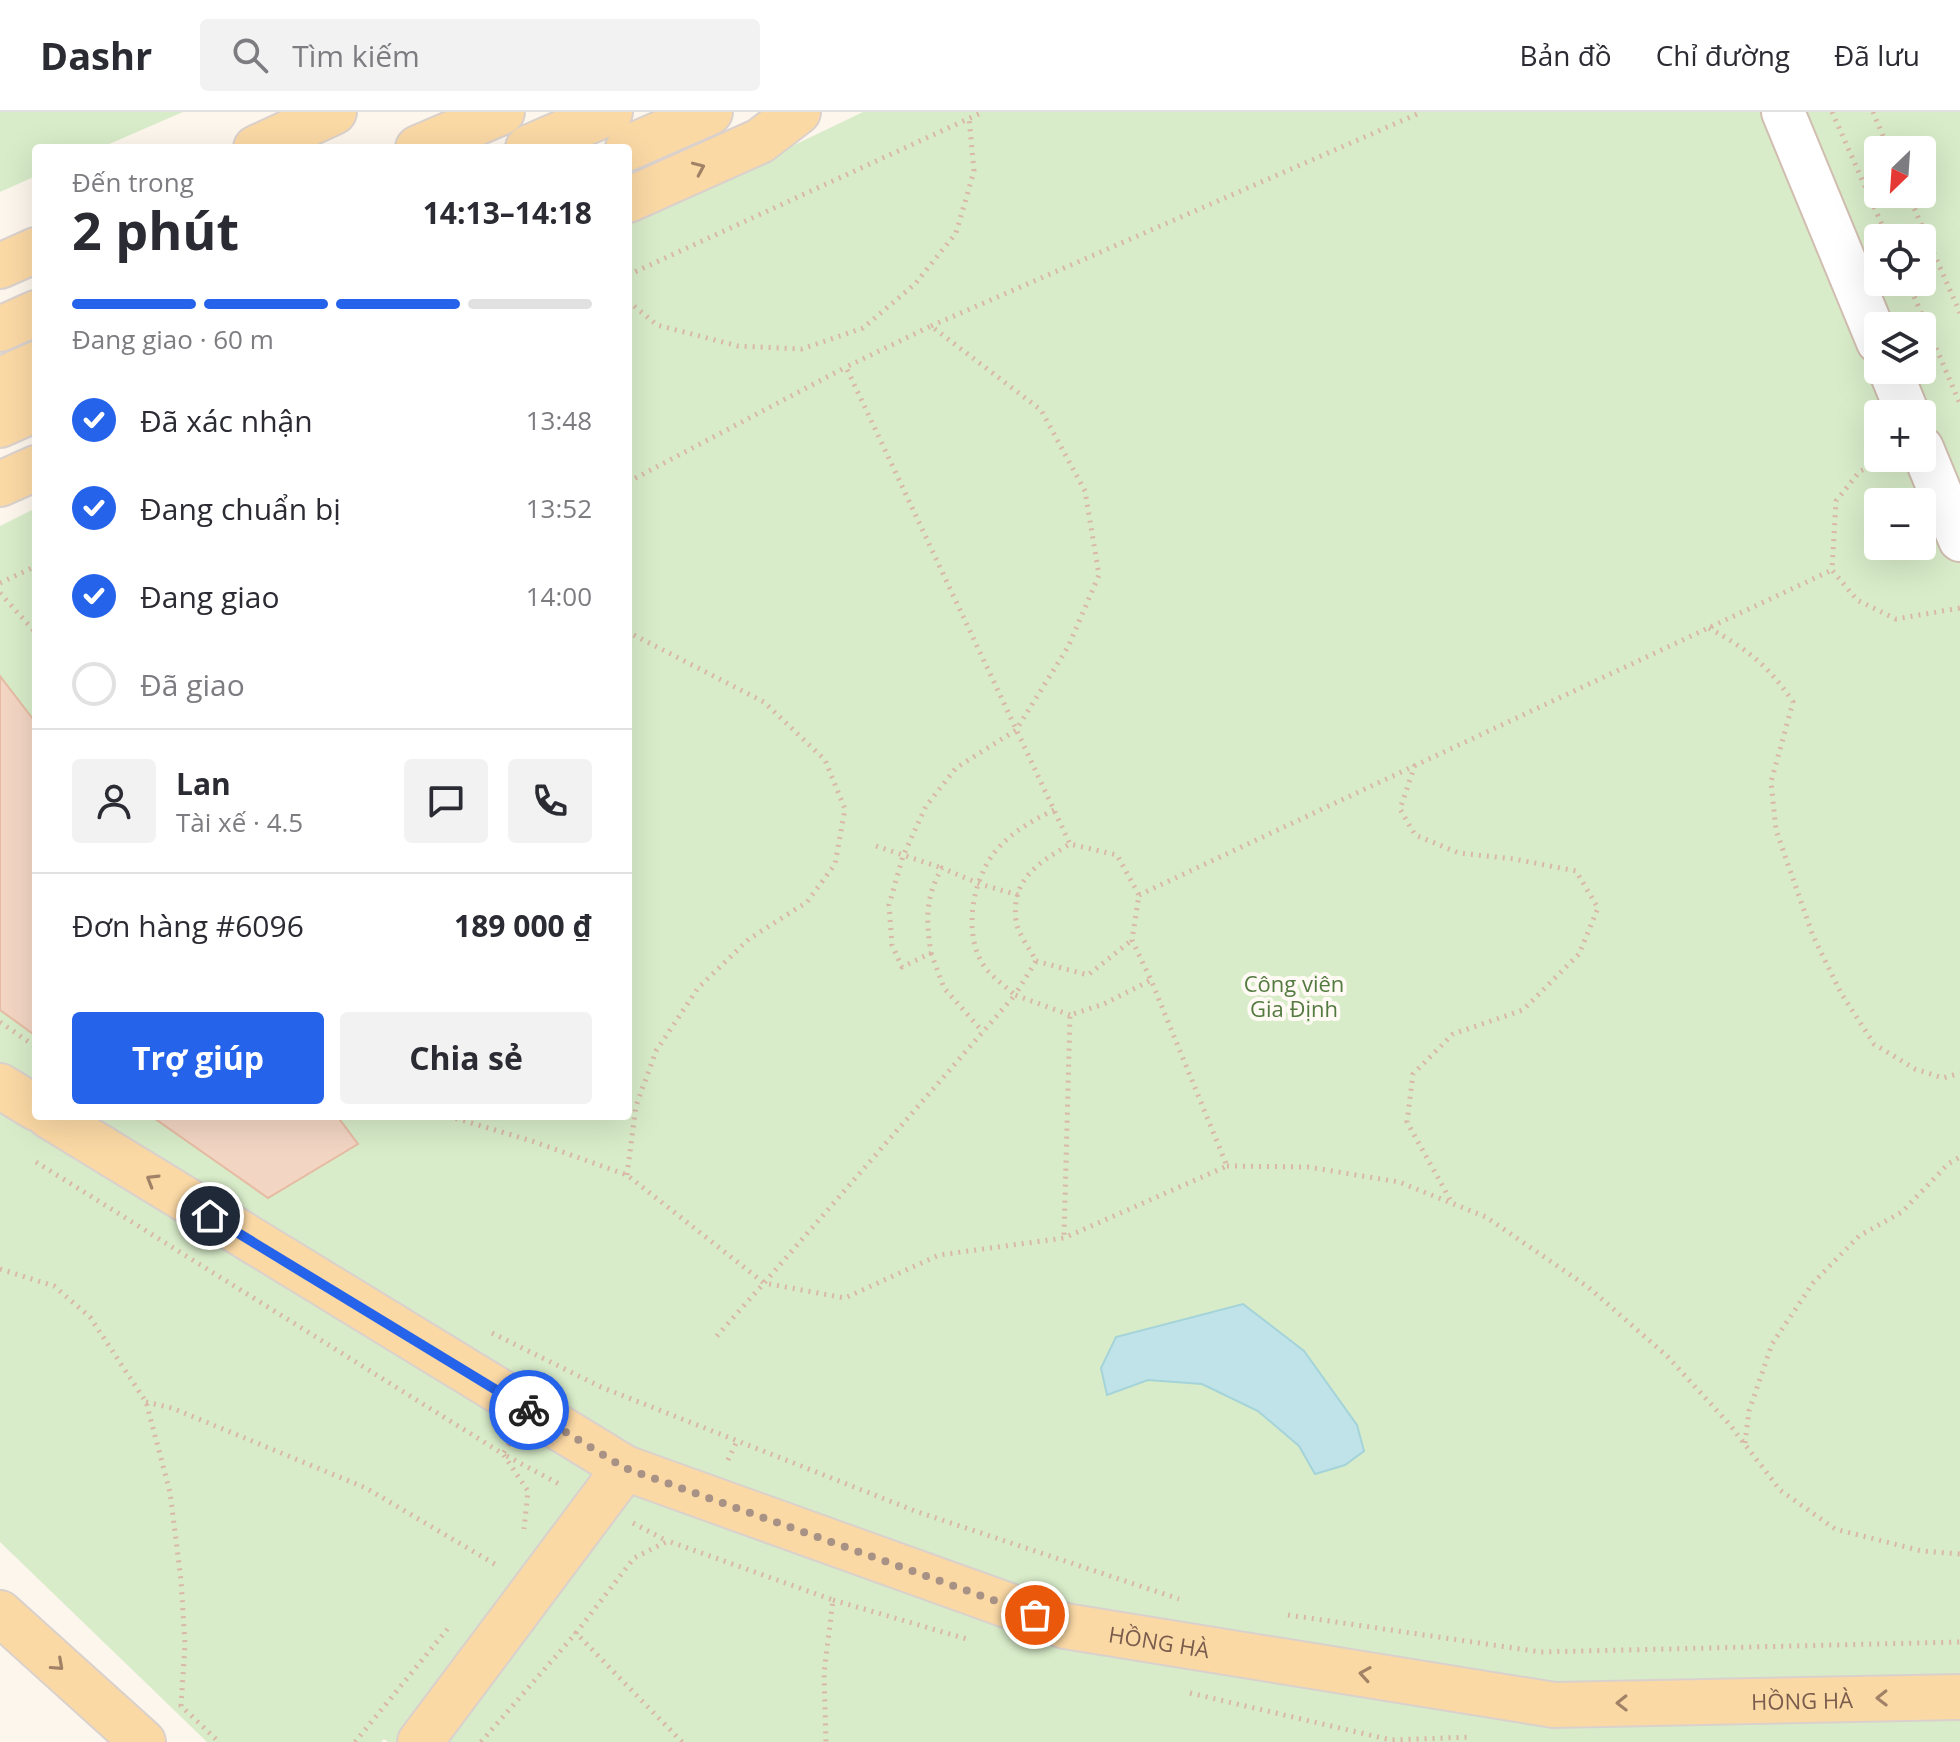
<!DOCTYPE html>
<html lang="vi">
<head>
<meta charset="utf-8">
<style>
  :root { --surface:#fff; --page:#f2f2f3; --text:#2b2b33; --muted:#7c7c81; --line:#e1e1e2; --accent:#2563eb }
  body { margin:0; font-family:"Open Sans",sans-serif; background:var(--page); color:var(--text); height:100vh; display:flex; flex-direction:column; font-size:30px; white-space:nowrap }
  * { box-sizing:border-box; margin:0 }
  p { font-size:26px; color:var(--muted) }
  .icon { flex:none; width:44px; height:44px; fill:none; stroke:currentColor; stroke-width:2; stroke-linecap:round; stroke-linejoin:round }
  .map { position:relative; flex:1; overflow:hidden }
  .sheet { position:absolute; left:32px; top:32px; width:600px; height:976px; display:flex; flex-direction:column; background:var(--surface); border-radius:8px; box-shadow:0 8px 32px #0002 }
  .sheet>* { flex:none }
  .needle { width:52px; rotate:205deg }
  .buttons { position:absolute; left:1864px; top:24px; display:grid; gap:16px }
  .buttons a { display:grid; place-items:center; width:72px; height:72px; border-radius:8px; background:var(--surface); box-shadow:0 8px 32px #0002; font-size:40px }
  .pin { position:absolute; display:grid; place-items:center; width:68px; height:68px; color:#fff; margin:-34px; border:4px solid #fff; border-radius:50%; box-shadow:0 2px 8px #0007 }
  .courier { position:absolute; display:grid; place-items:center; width:80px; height:80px; margin:-40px; border:6px solid #2563eb; border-radius:50%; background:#fff; color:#222; box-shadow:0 2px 10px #0007 }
  .headline em { font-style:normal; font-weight:700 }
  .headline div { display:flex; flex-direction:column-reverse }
  .headline { display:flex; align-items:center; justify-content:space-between; height:136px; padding:0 40px }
  h1 { font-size:52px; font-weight:700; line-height:60px }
  .bar { display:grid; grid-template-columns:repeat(4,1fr); gap:12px 8px; align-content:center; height:96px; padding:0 40px }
  .bar i { height:10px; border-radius:6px; background:var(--line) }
  .bar .selected { background:var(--accent) }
  .bar p { grid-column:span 4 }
  .line { display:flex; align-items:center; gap:20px; padding:0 40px; border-top:2px solid var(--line) }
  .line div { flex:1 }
  .round { display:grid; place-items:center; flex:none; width:84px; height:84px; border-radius:8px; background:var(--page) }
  ol { padding:0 40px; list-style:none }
  li { display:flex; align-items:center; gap:24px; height:88px }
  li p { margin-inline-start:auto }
  li .icon { padding:8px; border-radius:50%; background:var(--accent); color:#fff; stroke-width:4 }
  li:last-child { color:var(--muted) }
  li i { width:44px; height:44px; border:4px solid var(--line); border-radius:50% }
  .button { display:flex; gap:16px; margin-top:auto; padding:16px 40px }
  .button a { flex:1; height:92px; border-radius:8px; background:var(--accent); color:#fff; font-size:32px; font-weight:700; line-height:92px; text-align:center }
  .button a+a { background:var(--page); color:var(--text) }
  header { display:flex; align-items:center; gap:48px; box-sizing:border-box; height:112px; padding:0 40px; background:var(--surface); border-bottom:2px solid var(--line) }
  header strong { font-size:38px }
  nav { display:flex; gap:44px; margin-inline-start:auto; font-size:28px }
  .search { width:560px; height:72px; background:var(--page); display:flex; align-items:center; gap:20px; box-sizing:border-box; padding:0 28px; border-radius:8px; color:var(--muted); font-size:30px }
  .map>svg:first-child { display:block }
  .green { fill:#d8ecc9; fill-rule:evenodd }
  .water { fill:#bfe3e8; stroke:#a5d3da; stroke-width:2 }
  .building { fill:#f3d5c3; stroke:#e6bba3; stroke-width:2 }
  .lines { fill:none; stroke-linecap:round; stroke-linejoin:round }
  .minor-casing { stroke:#d1beb0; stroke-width:46 }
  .major-casing { stroke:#dad1cd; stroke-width:48 }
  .path { stroke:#d9b8a5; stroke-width:5; stroke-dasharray:2 6; stroke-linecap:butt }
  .minor { stroke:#fff; stroke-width:42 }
  .major { stroke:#fbd9a5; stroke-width:44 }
  .oneway { stroke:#a18267 }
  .done { stroke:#a89285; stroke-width:8; stroke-dasharray:0 14.4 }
  .route { stroke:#2563eb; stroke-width:10 }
  .labels { text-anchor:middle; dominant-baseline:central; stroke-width:8; stroke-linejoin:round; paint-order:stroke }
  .park-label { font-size:22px; fill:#537a41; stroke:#fffaf3 }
  .street-label { font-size:22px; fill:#7a5c4d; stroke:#fffaf3 }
</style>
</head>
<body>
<header>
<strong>Dashr</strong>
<div class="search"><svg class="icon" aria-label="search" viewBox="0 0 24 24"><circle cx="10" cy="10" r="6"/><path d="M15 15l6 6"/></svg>Tìm kiếm</div>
<nav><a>Bản đồ</a><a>Chỉ đường</a><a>Đã lưu</a></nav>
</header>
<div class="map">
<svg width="1960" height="1630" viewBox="0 0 1960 1630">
  <rect width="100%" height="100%" fill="#fdf6ec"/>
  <path class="green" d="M 0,0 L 183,0 L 100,36 L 36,36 L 36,64 L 0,80 Z
    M 863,0 L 1960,0 L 1960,1630 L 388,1630 L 384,1627 L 381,1630 L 207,1630 L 0,1430 L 0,414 L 36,396 L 36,1004 L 628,1004 L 628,113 ZM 1878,38 L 1922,38 L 1922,82 L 1878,82 ZM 1878,126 L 1922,126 L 1922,170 L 1878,170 ZM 1878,214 L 1922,214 L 1922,258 L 1878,258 ZM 1878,302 L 1922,302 L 1922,346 L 1878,346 ZM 1878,390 L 1922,390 L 1922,434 L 1878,434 Z"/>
  <path class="water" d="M 1243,1192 L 1304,1239 L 1357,1313 L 1364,1339 L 1345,1353 L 1315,1362 L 1299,1334 L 1258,1299 L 1202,1272 L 1148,1268 L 1107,1283 L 1101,1256 L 1116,1225 Z"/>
  <path class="building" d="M 0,564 L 36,611 L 36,924 L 0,898 Z
    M 151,1004 L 337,1004 L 358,1032 L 268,1086 Z"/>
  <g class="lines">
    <g class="minor-casing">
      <path id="minor" d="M 1783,0 L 1878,230
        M 1890,258 L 1908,302
        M 1922,336 L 1960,428"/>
    </g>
    <g class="major-casing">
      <g id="major">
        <path d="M 256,36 L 334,0"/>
        <path d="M 418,36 L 502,0"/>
        <path d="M 528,36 L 610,0"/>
        <path d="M 628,36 L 710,0"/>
        <path d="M 628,88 L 760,29 L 798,0"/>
        <path d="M 0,154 L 36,138"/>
        <path d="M 0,217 L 36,201"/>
        <path d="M 0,268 L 36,252"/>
        <path d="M 0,313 L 36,297"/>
        <path d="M 0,372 L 36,356"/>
        <path d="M 0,974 L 36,996"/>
        <path id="s1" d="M 49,1004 L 625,1356 L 1065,1514 L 1554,1593 L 1960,1585"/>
        <path d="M 0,1501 L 143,1630"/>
        <path d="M 420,1630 L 625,1356"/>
      </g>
    </g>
    <path class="path" d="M 1832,0 L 1888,126
      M 1873,0 L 1889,38
      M 1908,82 L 1960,201
      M 628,163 L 983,0
      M 1908,170 L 1960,292
      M 628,189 L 657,213 L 738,234 L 802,237 L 863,216 L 915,172 L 956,121 L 974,59 L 969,6
      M 931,214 L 1422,0
      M 1885,348 L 1860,359 L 1836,389 L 1832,458 L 1857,488 L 1896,507 L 1960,496
      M 628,370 L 846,255
      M 0,471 L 36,454
      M 0,481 L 36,521
      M 1709,516 C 1747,537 1769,554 1793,590 L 1771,670 L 1776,718 L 1813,824 L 1841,881 L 1874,932 L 1915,957 L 1943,966 L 1960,961
      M 1415,653 L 1400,697 L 1415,723 L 1459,741 L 1514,747 L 1576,759 L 1598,796 L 1579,842 L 1523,898 L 1453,922 L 1413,962 L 1407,1010 L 1452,1091
      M 1054,698 C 1031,709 1010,721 994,741 C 971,771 962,827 987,858 C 995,867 1006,875 1015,883 L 764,1171 L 845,1186 L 939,1143 L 1064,1126 L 1227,1054 L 1151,868 L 1104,892 L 1070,903 L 1064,1126
      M 876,734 L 942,756
      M 1018,783 L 980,772 L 942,756 C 925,785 926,809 931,841 L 902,855 L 892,833 L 889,793 L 903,744 L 926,694 L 956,656 L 1016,618 L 1068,535 L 1099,463 L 1085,379 L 1041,298 L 931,214 L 846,255 L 1070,732
      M 1139,783 L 1832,458
      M 931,841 L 944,876 L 983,920
      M 1036,849 L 1088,863 L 1132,828
      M 1070,903 L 1015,883 L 1036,849 C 1030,837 1018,822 1016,809 C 1011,767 1038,751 1070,732 L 1117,743 L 1139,783 L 1132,828 L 1151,868
      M 0,910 L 36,935
      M 448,1004 L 532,1029 L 627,1063 L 764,1171 L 716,1225
      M 36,1050 L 503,1342 L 528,1379 L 524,1417
      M 1227,1054 L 1308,1055 L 1399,1070 L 1486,1105 L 1588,1175 L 1667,1244 L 1730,1313 L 1780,1378 L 1835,1417 L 1922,1439 L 1960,1442
      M 627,1063 L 636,994 L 656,939 L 698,876 L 749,827 L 807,790 L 835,752 L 845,697 L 825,648 L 764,590 L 628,520
      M 0,1157 L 54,1174 L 90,1205 L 146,1290 L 170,1380 L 181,1468 L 185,1532 L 181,1594 L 219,1630
      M 492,1221 L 601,1275 L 915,1399 L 1179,1487
      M 146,1290 L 172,1296 L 366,1376 L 498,1454
      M 1745,1331 L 1749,1299 L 1772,1232 L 1813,1171 L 1859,1124 L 1902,1100 L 1948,1052 L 1960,1045
      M 509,1332 L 503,1342 L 561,1373
      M 728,1348 L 737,1329
      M 633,1411 L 667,1429
      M 833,1488 L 967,1527
      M 1288,1503 L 1541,1540 L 1960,1530
      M 1190,1581 L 1391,1628 L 1471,1625
      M 355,1630 L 449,1515
      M 481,1630 L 576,1521
      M 682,1630 L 576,1521 L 634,1446 L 668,1429 L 833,1488 L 824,1561 L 826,1630"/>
    <use href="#minor" class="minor"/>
    <use href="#major" class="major"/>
  </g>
  <defs><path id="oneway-chevron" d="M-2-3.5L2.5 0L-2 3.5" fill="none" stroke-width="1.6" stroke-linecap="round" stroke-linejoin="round" transform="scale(2)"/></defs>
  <g class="oneway">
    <use href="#oneway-chevron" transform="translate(699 56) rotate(-24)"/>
    <use href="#oneway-chevron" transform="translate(152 1068) rotate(-149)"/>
    <use href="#oneway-chevron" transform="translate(58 1553) rotate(42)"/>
    <use href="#oneway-chevron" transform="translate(1365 1562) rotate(-171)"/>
    <use href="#oneway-chevron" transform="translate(1882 1586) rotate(179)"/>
    <use href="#oneway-chevron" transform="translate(1622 1591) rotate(179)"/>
  </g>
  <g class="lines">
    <path class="done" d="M 529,1298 L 625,1356 L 1035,1503"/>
    <path class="route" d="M 210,1104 L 529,1298"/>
  </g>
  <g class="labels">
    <g class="park-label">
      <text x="1294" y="871">Công viên<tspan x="1294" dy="25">Gia Định</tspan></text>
    </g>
    <g class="street-label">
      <text stroke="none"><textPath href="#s1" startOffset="1238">HỒNG HÀ</textPath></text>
      <text stroke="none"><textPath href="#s1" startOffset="1886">HỒNG HÀ</textPath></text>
    </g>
  </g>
</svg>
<div class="buttons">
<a><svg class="needle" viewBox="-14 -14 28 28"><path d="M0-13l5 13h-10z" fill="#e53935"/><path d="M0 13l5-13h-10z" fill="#7c7c81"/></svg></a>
<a><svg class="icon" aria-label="locate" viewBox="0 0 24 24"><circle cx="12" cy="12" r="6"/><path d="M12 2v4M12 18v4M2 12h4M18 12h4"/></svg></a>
<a><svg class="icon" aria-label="layers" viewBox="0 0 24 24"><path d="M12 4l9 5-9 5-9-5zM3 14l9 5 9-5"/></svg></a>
<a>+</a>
<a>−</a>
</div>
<div class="pin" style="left:1035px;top:1503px;background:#ea580c"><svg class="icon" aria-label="bag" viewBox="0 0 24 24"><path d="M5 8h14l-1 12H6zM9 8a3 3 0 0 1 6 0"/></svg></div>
<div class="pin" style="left:210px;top:1104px;background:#1f2937"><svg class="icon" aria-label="home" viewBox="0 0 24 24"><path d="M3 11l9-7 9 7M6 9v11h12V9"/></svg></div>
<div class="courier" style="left:529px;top:1298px"><svg class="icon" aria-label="bike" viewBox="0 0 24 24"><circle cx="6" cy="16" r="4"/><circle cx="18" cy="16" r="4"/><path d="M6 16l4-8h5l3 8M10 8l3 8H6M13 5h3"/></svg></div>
<section class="sheet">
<div class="headline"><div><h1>2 phút</h1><p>Đến trong</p></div><em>14:13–14:18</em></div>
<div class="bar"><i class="selected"></i><i class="selected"></i><i class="selected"></i><i></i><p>Đang giao · 60 m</p></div>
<ol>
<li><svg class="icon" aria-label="check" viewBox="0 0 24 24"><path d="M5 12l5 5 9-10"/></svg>Đã xác nhận<p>13:48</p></li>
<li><svg class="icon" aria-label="check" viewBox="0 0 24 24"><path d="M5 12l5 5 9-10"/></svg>Đang chuẩn bị<p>13:52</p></li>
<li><svg class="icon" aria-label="check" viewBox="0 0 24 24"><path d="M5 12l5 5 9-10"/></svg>Đang giao<p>14:00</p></li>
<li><i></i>Đã giao</li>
</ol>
<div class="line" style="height:144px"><a class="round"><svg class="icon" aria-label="person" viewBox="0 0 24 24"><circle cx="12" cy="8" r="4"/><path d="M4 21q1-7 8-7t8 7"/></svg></a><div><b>Lan</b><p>Tài xế · 4.5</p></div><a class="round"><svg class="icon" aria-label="chat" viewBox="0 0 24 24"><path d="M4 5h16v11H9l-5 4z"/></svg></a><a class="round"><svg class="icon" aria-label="phone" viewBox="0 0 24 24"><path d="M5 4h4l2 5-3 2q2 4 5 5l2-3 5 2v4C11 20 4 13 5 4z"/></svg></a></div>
<div class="line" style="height:104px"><div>Đơn hàng #6096</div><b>189 000 ₫</b></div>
<div class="button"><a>Trợ giúp</a><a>Chia sẻ</a></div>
</section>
</div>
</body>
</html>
